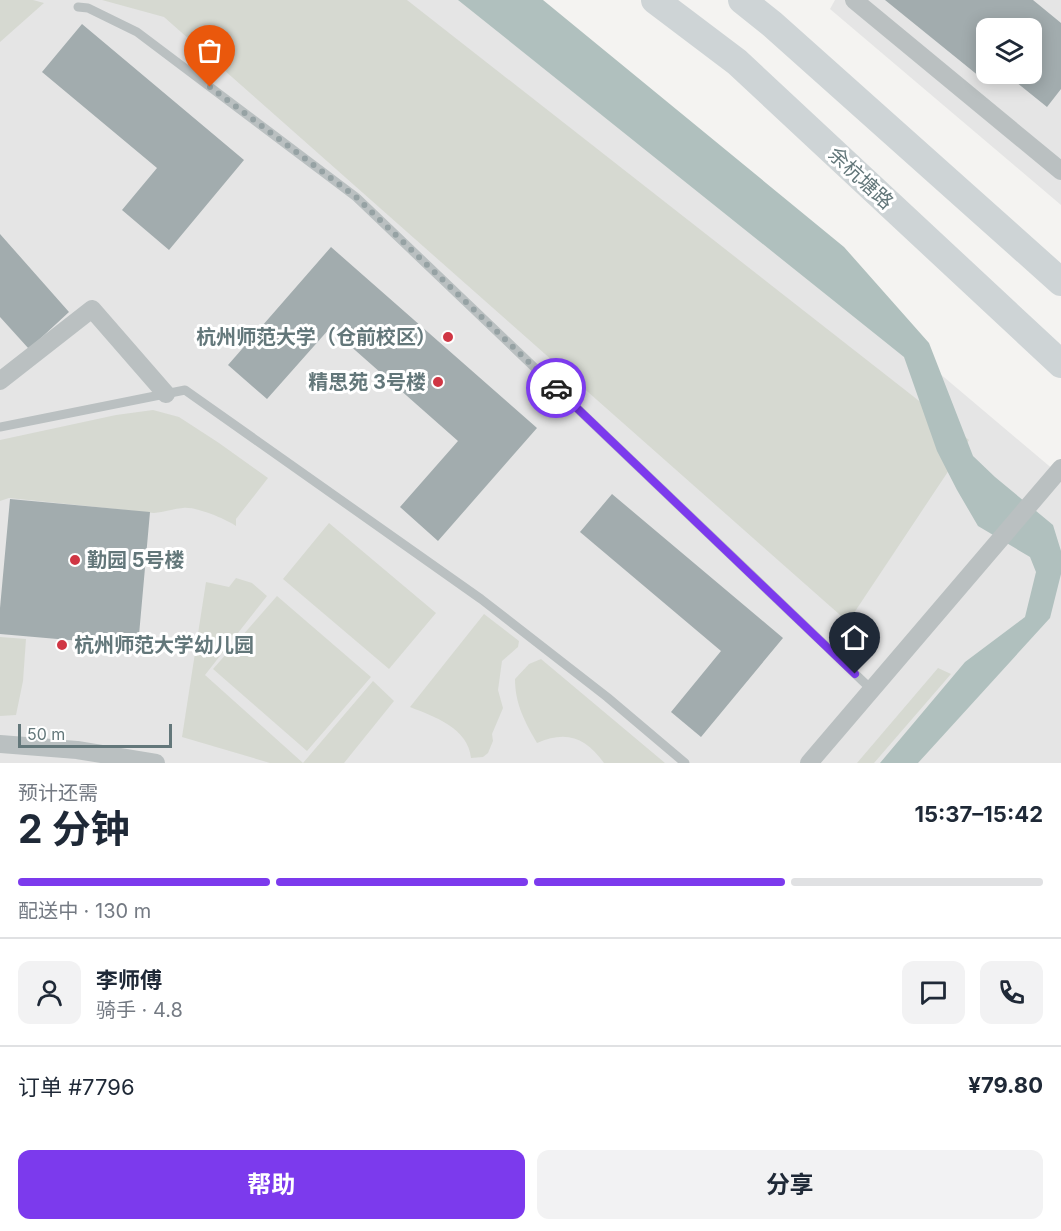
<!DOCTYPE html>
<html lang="zh">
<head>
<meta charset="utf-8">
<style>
  :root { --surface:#fff; --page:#f2f2f3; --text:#1f2937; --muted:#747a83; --line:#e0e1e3; --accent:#7c3aed }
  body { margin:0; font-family:Inter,"Noto Sans SC",sans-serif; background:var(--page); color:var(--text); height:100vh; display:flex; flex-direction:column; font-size:22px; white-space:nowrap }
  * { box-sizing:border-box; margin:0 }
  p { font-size:20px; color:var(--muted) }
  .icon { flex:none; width:33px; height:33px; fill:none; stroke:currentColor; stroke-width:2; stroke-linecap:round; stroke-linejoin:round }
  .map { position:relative; height:763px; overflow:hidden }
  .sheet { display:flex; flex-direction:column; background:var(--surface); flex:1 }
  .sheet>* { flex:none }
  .fabs { position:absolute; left:976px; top:18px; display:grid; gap:12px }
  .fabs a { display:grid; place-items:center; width:66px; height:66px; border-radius:12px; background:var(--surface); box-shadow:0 3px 15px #0003; font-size:30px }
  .scale { position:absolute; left:18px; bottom:15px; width:154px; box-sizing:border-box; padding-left:6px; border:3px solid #63777a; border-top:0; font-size:16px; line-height:21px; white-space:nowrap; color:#63777a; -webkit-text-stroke:4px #fff; paint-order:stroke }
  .pin { position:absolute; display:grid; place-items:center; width:51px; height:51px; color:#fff; margin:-62px -26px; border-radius:50% 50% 50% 0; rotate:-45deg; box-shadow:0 0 6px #0007 }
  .pin .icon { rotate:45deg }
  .courier { position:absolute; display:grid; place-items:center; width:60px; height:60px; margin:-30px; border:4px solid #7c3aed; border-radius:50%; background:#fff; color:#222; box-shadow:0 2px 8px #0007 }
  .headline em { font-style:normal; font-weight:700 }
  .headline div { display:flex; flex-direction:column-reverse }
  .headline { display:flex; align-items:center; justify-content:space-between; height:102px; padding:0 18px }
  h1 { font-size:39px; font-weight:700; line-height:45px }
  .bar { display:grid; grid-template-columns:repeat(4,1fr); gap:9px 6px; align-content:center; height:72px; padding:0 18px }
  .bar i { height:8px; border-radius:4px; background:var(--line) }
  .bar .current { background:var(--accent) }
  .bar p { grid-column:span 4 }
  .line { display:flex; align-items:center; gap:15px; padding:0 18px; border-top:2px solid var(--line) }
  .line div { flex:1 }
  .round { display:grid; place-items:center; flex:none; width:63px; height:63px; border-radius:12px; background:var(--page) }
  .button { display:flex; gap:12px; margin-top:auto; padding:12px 18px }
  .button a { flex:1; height:69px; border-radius:12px; background:var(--accent); color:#fff; font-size:24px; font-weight:700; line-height:69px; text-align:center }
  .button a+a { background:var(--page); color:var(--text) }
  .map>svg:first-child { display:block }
  .built { fill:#e5e5e5; fill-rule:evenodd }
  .green { fill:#d6d9d1 }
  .water { fill:#b0c0be }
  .building { fill:#a2acae }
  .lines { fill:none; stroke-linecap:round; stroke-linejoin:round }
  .lane { stroke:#bac0c1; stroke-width:9 }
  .street { stroke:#bac0c1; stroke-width:18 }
  .primary { stroke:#ced4d6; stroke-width:28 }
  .done { stroke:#96a2a4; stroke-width:6; stroke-dasharray:0 10.8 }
  .route { stroke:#7c3aed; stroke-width:8 }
  .poi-dot { fill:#d03644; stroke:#fff; stroke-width:2 }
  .labels { text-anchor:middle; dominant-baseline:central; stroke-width:6; stroke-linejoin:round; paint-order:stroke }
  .street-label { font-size:20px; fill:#63777a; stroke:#fff }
  .poi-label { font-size:20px; font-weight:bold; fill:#63777a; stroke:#fff; text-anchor:end }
</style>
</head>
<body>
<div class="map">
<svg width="1061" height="763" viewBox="0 0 1061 763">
  <rect width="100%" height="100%" fill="#f4f3f1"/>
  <path class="built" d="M 0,0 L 482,0 L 731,197 L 1061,476 L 1061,763 L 0,763 Z
    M 835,0 L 1061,0 L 1061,205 L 830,9 ZM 987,28 L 1032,28 L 1032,74 L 987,74 Z"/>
  <path class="green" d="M 0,0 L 33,0 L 44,3 L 0,42 Z
    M 102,0 L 407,0 L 969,440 L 848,622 L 164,17 Z
    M 153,410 L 179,417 L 219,443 L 268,478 L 236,519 L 236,526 C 226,519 195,506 183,508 C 173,509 164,512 154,513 L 9,498 L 0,501 L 0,440 L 116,415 Z
    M 329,523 L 436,613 L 389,669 L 283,579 Z
    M 236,578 L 252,583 L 267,596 L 205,675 L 303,763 L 373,681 L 394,701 L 344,763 L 270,763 L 182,737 L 206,582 L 229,587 Z
    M 277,596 L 371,677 L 307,751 L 213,669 Z
    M 484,614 L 519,641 L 518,647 L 502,661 L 498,690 L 503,708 L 492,734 L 493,741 L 488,753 L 483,757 L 471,758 C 468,728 435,717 410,707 Z
    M 0,637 L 26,639 L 23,681 L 16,715 L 0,716 Z
    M 541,659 L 665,763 L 604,763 C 586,738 567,730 537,743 C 525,722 515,704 515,679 L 529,664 Z
    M 938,668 L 951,674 L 874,763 L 857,763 Z"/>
  <path class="water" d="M 458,0 L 543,0 L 844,247 L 929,343 L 973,456 L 995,477 L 1053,525 L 1061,551 L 1061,574 L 1050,618 L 918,763 L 880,763 L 965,662 L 1025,617 L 1036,572 L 1030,557 L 978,526 L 957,490 L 937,451 L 904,357 Z"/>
  <path class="building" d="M 885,0 L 1033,0 L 1061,23 L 1061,89 L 1047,107 L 1006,74 L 1032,74 L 1032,28 L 987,28 L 987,74 L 991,74 L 985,81 Z
    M 82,24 L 244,160 L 169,250 L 122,210 L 157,168 L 42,72 Z
    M 0,234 L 69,312 L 29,349 L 0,317 Z
    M 331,247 L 537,428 L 438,541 L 400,507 L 458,441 L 330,328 L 267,399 L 228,365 Z
    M 612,494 L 783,638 L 701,737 L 671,712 L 721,651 L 580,532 Z
    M 10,499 L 150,512 L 138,646 L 0,634 L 0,608 Z"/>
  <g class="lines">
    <path class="lane" d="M 78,7 L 88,8 L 137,32 L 356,197 L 872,690
      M 0,427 L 185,390 L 481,599 L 607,697 L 685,763"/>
    <path class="street" d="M 854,0 L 1061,171
      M 0,381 L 92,309 L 166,394
      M 0,744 L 77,750 L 156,763
      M 809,763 L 1061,468"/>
    <path class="primary" d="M 655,0 L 737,62 L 1061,364
      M 742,0 L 772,24 L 1061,282"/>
  </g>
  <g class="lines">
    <path class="done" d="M 210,87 L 356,197 L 556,388"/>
    <path class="route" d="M 556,388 L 855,674"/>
  </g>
  <g class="poi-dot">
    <circle cx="448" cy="337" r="6"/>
    <circle cx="438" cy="382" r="6"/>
    <circle cx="75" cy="560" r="6"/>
    <circle cx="62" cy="645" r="6"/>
  </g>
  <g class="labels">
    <g class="street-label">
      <text transform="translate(861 178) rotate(43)">余杭塘路</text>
    </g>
    <g class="poi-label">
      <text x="436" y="337">杭州师范大学（仓前校区）</text>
      <text x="426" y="382">精思苑 3号楼</text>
      <text x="87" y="560" text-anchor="start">勤园 5号楼</text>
      <text x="74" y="645" text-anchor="start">杭州师范大学幼儿园</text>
    </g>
  </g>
</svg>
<div class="fabs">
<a><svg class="icon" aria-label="layers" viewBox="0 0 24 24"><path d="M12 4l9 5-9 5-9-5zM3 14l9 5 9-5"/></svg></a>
</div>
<div class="scale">50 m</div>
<div class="pin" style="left:210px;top:87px;background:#ea580c"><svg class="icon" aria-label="bag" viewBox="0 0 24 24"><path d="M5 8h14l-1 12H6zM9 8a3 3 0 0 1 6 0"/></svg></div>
<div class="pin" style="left:855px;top:674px;background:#1f2937"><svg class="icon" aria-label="home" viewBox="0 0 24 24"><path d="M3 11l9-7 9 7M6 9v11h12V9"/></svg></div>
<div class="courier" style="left:556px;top:388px"><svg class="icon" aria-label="car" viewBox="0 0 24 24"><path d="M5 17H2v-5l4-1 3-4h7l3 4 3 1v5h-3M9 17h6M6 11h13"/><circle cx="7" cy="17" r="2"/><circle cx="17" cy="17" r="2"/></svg></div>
</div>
<section class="sheet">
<div class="headline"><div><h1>2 分钟</h1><p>预计还需</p></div><em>15:37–15:42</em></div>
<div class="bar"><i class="current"></i><i class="current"></i><i class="current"></i><i></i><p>配送中 · 130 m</p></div>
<div class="line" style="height:108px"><a class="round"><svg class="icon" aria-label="person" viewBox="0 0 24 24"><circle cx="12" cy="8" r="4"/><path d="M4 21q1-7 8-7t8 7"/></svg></a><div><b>李师傅</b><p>骑手 · 4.8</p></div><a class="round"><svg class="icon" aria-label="chat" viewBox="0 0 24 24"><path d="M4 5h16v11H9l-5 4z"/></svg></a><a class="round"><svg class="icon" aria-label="phone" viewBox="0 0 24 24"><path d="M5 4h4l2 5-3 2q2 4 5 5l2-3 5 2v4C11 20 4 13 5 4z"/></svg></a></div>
<div class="line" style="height:78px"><div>订单 #7796</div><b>¥79.80</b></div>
<div class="button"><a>帮助</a><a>分享</a></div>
</section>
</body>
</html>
